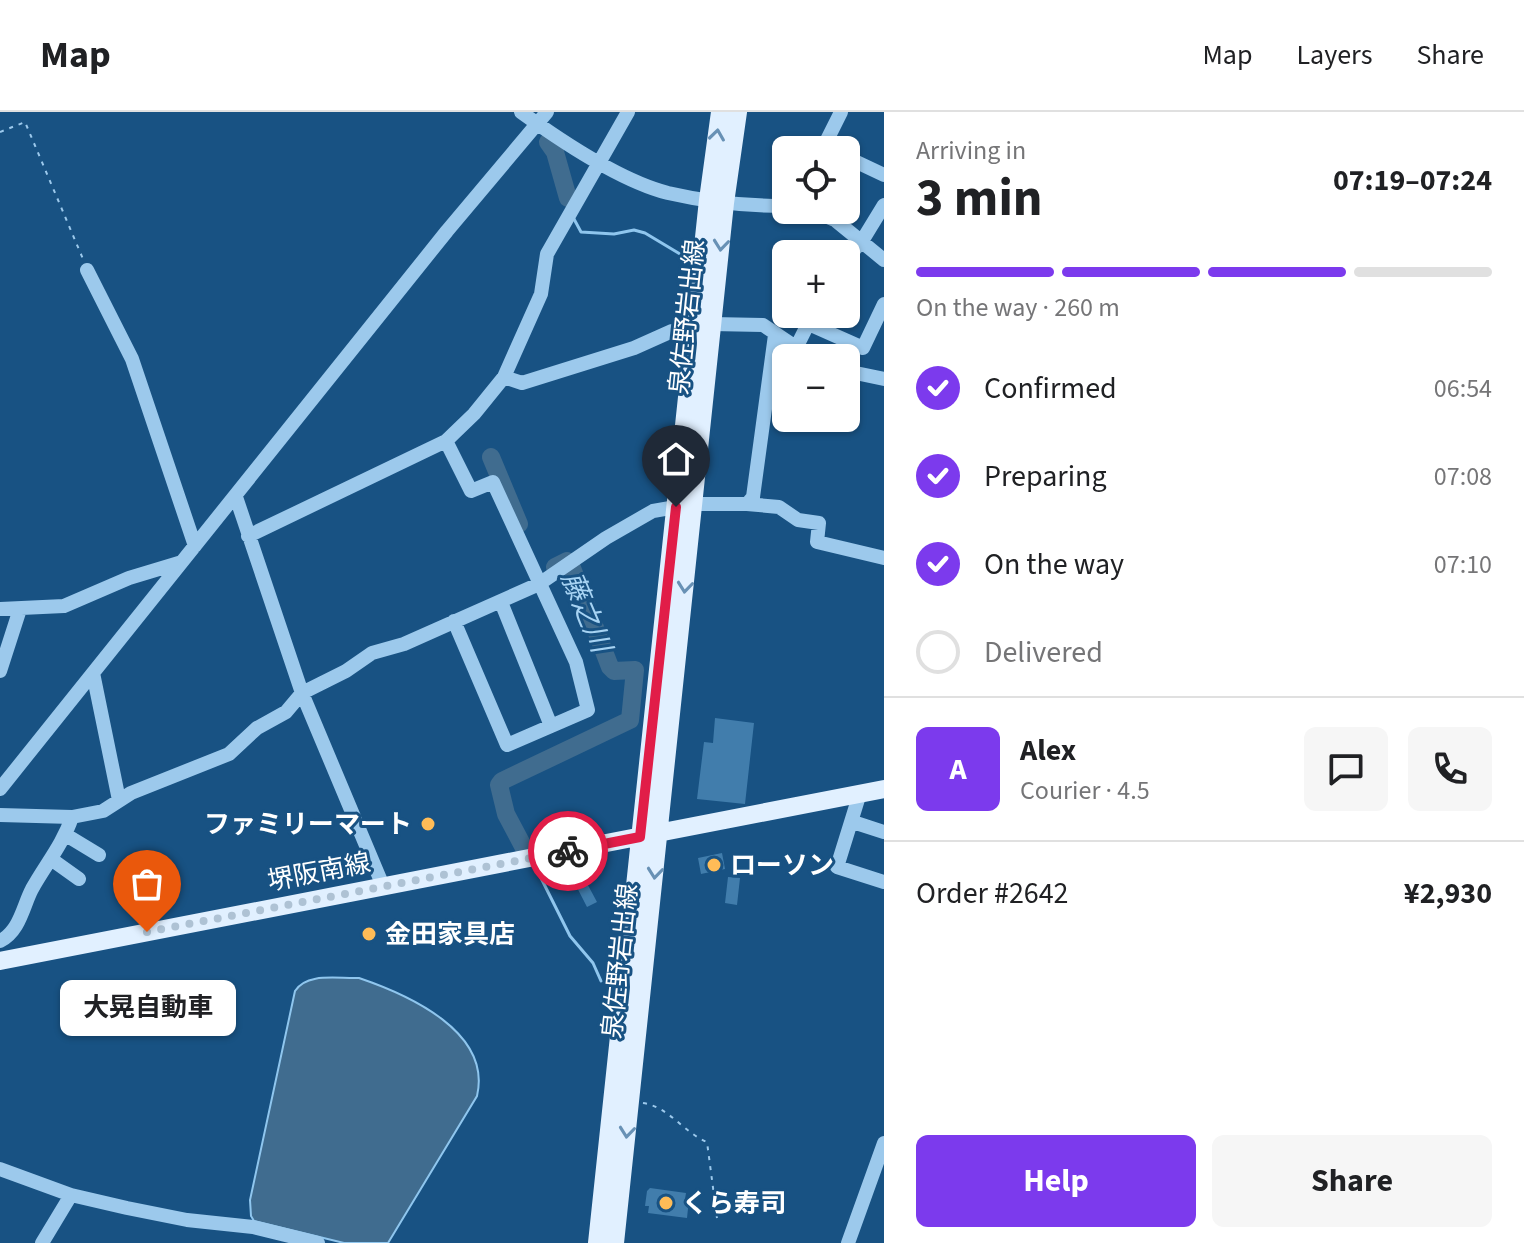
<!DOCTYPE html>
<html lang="en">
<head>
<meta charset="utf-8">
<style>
  :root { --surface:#fff; --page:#f6f6f6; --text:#202124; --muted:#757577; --line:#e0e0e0; --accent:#7c3aed }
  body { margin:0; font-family:"Source Sans 3","Noto Sans JP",sans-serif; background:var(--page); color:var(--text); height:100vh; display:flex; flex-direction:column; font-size:30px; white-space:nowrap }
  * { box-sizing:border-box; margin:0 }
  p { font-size:26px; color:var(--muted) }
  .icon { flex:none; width:44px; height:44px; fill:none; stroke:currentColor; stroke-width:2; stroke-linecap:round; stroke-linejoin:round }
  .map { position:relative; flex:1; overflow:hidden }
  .details { display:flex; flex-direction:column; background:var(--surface); width:640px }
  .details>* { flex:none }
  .tools { position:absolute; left:772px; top:24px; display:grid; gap:16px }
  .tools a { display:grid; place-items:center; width:88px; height:88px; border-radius:12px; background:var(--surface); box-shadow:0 2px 6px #0004; font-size:40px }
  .pin { position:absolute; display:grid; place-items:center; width:68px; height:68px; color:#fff; margin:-82px -34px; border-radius:50% 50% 50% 0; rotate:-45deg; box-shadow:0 0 8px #0007 }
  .pin .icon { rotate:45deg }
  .courier { position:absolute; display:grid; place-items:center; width:80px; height:80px; margin:-40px; border:6px solid #e11d48; border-radius:50%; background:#fff; color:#222; box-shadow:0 2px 10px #0007 }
  .bubble { position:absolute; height:56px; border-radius:12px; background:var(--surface); box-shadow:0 2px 6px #0004; font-size:26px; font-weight:700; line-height:56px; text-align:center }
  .summary em { font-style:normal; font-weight:700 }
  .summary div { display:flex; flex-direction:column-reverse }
  .summary { display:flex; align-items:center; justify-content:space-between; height:136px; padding:0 32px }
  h1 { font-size:52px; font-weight:700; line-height:60px }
  .bar { display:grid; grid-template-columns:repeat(4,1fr); gap:12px 8px; align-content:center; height:96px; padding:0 32px }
  .bar i { height:10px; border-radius:6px; background:var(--line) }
  .bar .on { background:var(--accent) }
  .bar p { grid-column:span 4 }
  .line { display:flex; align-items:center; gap:20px; padding:0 32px; border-top:2px solid var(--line) }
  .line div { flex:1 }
  .round { display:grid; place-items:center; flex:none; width:84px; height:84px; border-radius:12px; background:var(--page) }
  ol { padding:0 32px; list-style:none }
  li { display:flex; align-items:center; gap:24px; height:88px }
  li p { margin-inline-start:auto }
  li .icon { padding:8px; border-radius:50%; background:var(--accent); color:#fff; stroke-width:4 }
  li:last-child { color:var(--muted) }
  li i { width:44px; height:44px; border:4px solid var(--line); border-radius:50% }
  .primary-button { display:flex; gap:16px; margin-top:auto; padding:16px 32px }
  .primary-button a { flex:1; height:92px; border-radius:12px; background:var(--accent); color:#fff; font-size:32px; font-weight:700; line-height:92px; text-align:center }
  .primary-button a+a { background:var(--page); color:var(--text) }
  header { display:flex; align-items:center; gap:48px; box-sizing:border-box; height:112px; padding:0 40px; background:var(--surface); border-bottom:2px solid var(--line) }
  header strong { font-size:38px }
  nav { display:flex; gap:44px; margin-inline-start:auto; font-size:28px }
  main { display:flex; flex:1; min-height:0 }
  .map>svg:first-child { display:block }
  .water { fill:#406c8f; stroke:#8fc6ee; stroke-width:2 }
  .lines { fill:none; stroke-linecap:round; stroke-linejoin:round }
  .stream { stroke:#8fc6ee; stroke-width:3 }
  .river { stroke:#406c8f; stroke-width:18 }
  .building { fill:#417dac }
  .path { stroke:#9cc9ec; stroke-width:2; stroke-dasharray:4 6; stroke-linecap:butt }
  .minor { stroke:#9cc9ec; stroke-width:14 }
  .major { stroke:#e1f0ff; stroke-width:18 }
  .oneway { stroke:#6891b5 }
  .done { stroke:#aec2d4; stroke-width:8; stroke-dasharray:0 14.4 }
  .route { stroke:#e11d48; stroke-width:10 }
  .poi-dot { fill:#ffbc57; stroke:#185283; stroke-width:3 }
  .labels { text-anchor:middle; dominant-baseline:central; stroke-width:6; stroke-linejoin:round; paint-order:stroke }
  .street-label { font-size:26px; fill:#fff; stroke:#185283 }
  .poi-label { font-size:26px; font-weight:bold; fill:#fff; stroke:#185283; text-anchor:start }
  .water-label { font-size:28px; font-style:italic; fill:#a7d3f3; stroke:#185283 }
</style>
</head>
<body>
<header>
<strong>Map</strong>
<nav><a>Map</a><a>Layers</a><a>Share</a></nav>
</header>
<main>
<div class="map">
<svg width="884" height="1131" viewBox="0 0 884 1131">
  <rect width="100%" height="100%" fill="#185283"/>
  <path class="water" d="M 359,866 C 409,883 492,920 477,984 L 388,1131 L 344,1131 L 254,1109 L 251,1104 L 250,1088 L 295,879 C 307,860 338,867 359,866 Z"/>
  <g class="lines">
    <path class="stream" d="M 574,107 L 581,120 L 614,122 L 634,118 L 645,121 L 680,142
      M 536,756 L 570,824 L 593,851 L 601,869"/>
    <path class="river" d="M 548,30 L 555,40 L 568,86
      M 491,345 L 519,412
      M 524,736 L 506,702 L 499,673 L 502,669 L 630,608 L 635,558 L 614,559 L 610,555 L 572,456 L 567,449 L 555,455"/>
  </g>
  <path class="building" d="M 715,606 L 754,611 L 745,692 L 697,687 L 704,630 L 713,631 Z
    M 722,741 L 725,757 L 701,762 L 698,746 Z
    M 576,751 L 597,790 L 587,795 L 567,756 Z
    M 728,765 L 740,766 L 737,793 L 725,791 Z
    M 650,1076 L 686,1081 L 685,1087 L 689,1087 L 687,1106 L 648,1101 L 649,1094 L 645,1094 L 647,1079 Z"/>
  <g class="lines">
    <path class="path" d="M 0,20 L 25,10 L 83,147
      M 643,991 C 669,995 683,1020 707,1030 L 717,1106"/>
    <path class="minor" d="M 521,0 C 561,29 621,69 668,81 C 707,90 747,94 786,94
      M 822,38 L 841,0
      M 846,45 L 884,63
      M 811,98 L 835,108 L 884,148
      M 846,147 L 862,129 L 884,93
      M 87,158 L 132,247 L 195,434
      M 712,212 L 763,213 L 812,246
      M 809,212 L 863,236 L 884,192
      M 796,236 L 813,202
      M 846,259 L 884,267
      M 504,265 L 522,271 L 634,236 L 672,219 L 694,220
      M 446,329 L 471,379 L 493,370 L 576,550 L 588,598 L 507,633 L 454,509
      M 236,385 L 302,581 L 383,774
      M 747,392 L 753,385 L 775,223
      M 248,424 L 446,329 L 474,302 L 504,265 L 541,182 L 547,142 L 628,0
      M 501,490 L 551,614
      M 0,497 L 64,494 L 129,466 L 182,450
      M 0,559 L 20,497
      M 93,561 L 119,688
      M 0,677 L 447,119 L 547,0
      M 860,681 L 837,755 L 884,770
      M 0,703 L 72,705 L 103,699 L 131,681 L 229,642 L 257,616 L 286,600 L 302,581 L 346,559 L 372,541 L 404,532 L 539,472 L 606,426 L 653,399 L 693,392 L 747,392 L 779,395 L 798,408 L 819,411 L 817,430 L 884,446
      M 853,710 L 884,720
      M 66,723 L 99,743
      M 51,747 L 79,767
      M 0,829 C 20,819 23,794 32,777 C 46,752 63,732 72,705
      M 0,1057 L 71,1083 L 127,1096 L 187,1108 L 253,1115 L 318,1131
      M 42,1131 L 71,1083
      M 848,1131 L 884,1031"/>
    <path class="major" d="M 0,849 L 884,677
      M 597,1131 L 708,88 L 720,0
      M 615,1131 L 725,91 L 738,0"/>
  </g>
  <defs><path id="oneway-chevron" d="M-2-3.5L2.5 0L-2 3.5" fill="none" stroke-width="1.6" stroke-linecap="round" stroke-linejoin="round" transform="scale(2)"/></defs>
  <g class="oneway">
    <use href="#oneway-chevron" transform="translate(717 23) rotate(-82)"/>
    <use href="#oneway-chevron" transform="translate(721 133) rotate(96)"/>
    <use href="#oneway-chevron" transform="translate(685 475) rotate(96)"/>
    <use href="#oneway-chevron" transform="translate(655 761) rotate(96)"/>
    <use href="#oneway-chevron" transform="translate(627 1020) rotate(96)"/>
  </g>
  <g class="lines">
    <path class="done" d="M 147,820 L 568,739"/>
    <path class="route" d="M 568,739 L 640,725 L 676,395"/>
  </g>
  <g class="poi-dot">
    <circle cx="428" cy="712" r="8"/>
    <circle cx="714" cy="753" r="8"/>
    <circle cx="369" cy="822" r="8"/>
    <circle cx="666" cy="1091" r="8"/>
  </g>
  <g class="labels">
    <g class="street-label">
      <text transform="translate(687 205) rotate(-84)">泉佐野岩出線</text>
      <text transform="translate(319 760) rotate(-11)">堺阪南線</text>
      <text transform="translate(620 849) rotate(-84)">泉佐野岩出線</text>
    </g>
    <g class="poi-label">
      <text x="412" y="712" text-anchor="end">ファミリーマート</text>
      <text x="730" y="753">ローソン</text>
      <text x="385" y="822">金田家具店</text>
      <text x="682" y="1091">くら寿司</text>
    </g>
    <g class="water-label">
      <text transform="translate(586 500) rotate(67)">藤之川</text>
    </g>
  </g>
</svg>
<div class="tools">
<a><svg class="icon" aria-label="locate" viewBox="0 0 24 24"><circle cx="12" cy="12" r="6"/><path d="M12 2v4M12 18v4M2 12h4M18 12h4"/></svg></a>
<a>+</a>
<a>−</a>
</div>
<div class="pin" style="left:147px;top:820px;background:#ea580c"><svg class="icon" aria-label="bag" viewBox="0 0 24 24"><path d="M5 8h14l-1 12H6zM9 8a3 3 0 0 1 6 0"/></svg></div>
<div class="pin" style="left:676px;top:395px;background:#1f2937"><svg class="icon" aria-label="home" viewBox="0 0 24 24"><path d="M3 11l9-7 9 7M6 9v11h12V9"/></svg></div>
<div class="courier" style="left:568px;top:739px"><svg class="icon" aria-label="bike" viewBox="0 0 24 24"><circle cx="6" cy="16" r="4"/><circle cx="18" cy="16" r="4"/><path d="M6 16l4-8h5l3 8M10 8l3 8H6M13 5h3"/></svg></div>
<div class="bubble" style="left:60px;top:868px;width:176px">大晃自動車</div>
</div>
<section class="details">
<div class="summary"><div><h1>3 min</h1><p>Arriving in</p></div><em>07:19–07:24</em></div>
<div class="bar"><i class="on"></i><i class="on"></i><i class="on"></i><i></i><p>On the way · 260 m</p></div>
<ol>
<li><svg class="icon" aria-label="check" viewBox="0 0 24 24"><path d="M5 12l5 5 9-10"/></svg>Confirmed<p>06:54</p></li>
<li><svg class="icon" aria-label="check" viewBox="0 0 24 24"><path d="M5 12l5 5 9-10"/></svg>Preparing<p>07:08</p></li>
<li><svg class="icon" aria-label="check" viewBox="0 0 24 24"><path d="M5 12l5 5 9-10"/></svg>On the way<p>07:10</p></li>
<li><i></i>Delivered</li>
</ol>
<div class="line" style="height:144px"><b class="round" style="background:var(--accent);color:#fff">A</b><div><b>Alex</b><p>Courier · 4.5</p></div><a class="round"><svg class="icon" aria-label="chat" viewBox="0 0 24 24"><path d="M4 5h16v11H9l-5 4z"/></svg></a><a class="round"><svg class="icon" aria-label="phone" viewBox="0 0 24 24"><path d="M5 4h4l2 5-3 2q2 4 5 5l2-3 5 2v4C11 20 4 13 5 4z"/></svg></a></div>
<div class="line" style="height:104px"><div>Order #2642</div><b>¥2,930</b></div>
<div class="primary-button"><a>Help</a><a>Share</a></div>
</section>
</main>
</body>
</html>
